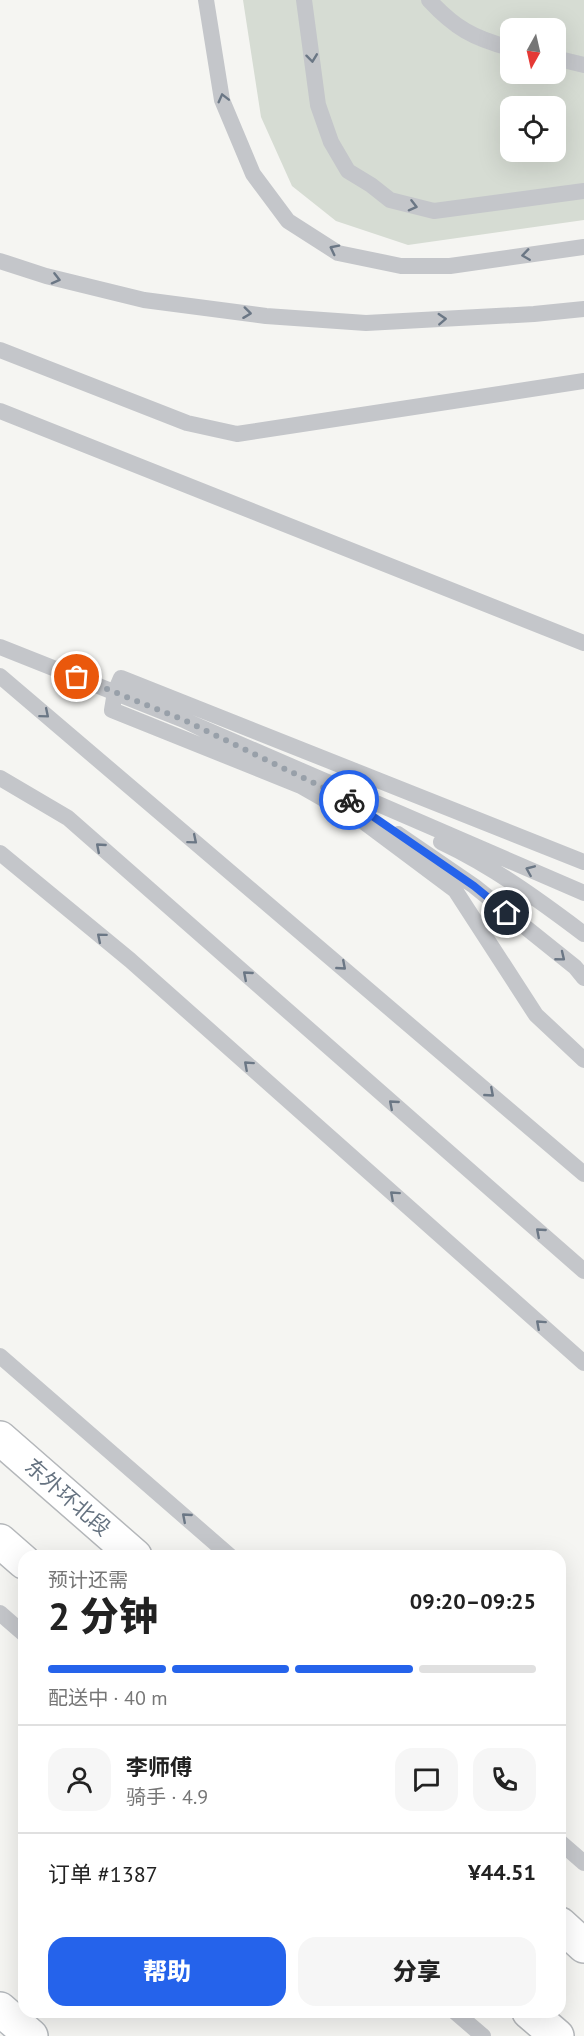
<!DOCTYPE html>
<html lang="zh">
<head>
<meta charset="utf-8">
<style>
  :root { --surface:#fff; --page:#f6f6f6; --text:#222; --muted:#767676; --line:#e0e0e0; --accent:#2563eb }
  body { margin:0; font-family:"PT Sans","Noto Sans SC",sans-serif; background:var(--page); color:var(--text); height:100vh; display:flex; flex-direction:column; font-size:22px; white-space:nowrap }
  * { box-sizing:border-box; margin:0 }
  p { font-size:20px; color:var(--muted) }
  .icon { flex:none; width:33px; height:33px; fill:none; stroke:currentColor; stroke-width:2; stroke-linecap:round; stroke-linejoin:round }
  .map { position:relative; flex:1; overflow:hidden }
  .side { position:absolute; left:18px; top:1550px; width:548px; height:468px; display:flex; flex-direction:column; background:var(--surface); border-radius:18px; box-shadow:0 6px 24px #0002 }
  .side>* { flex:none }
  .needle { width:39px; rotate:188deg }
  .buttons { position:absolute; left:500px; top:18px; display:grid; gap:12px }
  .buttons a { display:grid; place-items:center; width:66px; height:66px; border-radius:12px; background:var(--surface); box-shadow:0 6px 24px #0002; font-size:30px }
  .pin { position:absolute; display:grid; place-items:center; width:51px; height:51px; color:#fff; margin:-26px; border:3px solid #fff; border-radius:50%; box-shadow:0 2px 6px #0007 }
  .courier { position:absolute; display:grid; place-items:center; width:60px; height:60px; margin:-30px; border:4px solid #2563eb; border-radius:50%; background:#fff; color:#222; box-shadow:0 2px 8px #0007 }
  .overview em { font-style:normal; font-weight:800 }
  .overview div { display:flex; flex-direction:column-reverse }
  .overview { display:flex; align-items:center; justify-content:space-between; height:102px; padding:0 30px }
  h1 { font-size:39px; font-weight:800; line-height:45px }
  .bar { display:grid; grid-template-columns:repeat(4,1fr); gap:9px 6px; align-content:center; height:72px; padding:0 30px }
  .bar i { height:8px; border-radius:4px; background:var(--line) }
  .bar .current { background:var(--accent) }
  .bar p { grid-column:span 4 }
  .line { display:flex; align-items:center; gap:15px; padding:0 30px; border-top:2px solid var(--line) }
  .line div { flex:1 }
  .round { display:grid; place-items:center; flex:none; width:63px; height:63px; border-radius:18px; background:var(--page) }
  .action { display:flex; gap:12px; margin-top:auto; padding:12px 30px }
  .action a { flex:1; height:69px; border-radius:18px; background:var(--accent); color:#fff; font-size:24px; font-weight:800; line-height:69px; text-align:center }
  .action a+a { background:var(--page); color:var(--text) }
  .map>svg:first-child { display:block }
  .green { fill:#d6dcd3; fill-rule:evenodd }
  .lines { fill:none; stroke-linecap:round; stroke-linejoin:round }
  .secondary-casing { stroke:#b4b8bc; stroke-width:36 }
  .trunk-casing { stroke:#b4b7ba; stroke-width:36 }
  .service { stroke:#c4c6ca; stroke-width:16 }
  .secondary { stroke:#fff; stroke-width:33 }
  .trunk { stroke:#fff; stroke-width:33 }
  .oneway { stroke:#6b7785 }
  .done { stroke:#98a0a9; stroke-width:6; stroke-dasharray:0 10.8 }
  .route { stroke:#2563eb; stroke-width:8 }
  .labels { text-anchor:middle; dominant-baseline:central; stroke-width:6; stroke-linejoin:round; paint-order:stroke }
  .street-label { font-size:21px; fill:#667381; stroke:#fff }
</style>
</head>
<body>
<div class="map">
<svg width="584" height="2036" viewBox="0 0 584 2036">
  <rect width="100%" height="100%" fill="#f5f5f2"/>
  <path class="green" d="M 243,0 L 584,0 L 584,220 L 408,245 L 336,221 L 292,186 L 261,117 ZM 510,28 L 555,28 L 555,74 L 510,74 ZM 510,106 L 555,106 L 555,152 L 510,152 Z"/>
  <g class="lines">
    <g class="secondary-casing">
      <path id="secondary" d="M 0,2009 L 31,2036"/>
    </g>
    <g class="trunk-casing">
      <path id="trunk" d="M 0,1438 L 135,1556
        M 0,1541 L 24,1562
        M 560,1924 L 584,1946
        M 529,2012 L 557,2036"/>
    </g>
    <path class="service" d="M 206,0 L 222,100 L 253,174 L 288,221 L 338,253 L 401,266 L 450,266 L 584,247
      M 304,0 L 318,105 L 331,142 L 348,171 L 371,185 L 390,200 L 434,211 L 584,191
      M 429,0 C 455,28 473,38 510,48
      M 555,58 L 584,65
      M 0,261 L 46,276 L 144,300 L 266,316 L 366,323 L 534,314 L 584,309
      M 0,350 L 187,423 L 237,434 L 584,381
      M 0,411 L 584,643
      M 0,647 L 184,720
      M 0,676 L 584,1174
      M 285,769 L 184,720 L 584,893
      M 0,778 L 68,818 L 584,1271
      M 398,834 L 474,886 L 575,967 L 584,978
      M 441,842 C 492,866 539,900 584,934
      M 0,853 L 130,960 L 584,1363
      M 584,862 L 121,678 L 115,692 L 112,710 L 301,786 L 364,822 L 455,890 L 536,1015 L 584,1060
      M 0,1356 L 230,1556
      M 0,1613 L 24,1634
      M 560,1842 L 584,1863
      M 455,2012 L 483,2036"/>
    <use href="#secondary" class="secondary"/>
    <use href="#trunk" class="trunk"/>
  </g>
  <defs><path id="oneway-chevron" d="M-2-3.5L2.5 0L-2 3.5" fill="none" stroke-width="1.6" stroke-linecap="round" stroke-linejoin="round" transform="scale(1.5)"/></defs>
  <g class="oneway">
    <use href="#oneway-chevron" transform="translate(312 58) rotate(83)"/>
    <use href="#oneway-chevron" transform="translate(223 98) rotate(-104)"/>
    <use href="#oneway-chevron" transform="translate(413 206) rotate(14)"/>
    <use href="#oneway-chevron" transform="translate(334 249) rotate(-153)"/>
    <use href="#oneway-chevron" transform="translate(526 255) rotate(172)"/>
    <use href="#oneway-chevron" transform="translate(56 279) rotate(14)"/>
    <use href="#oneway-chevron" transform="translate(247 313) rotate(7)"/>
    <use href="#oneway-chevron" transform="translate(442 319) rotate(-3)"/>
    <use href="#oneway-chevron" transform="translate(45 714) rotate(40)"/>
    <use href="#oneway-chevron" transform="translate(193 840) rotate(40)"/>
    <use href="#oneway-chevron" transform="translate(100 847) rotate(-139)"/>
    <use href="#oneway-chevron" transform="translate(530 870) rotate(-157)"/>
    <use href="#oneway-chevron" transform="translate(101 937) rotate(-140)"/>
    <use href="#oneway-chevron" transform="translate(561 957) rotate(39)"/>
    <use href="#oneway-chevron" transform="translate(342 966) rotate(41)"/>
    <use href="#oneway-chevron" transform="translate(247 975) rotate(-139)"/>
    <use href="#oneway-chevron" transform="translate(248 1065) rotate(-138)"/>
    <use href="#oneway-chevron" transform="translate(490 1093) rotate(41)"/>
    <use href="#oneway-chevron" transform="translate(393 1104) rotate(-139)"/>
    <use href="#oneway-chevron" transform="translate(394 1195) rotate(-138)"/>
    <use href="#oneway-chevron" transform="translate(540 1232) rotate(-139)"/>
    <use href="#oneway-chevron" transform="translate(540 1324) rotate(-138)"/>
    <use href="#oneway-chevron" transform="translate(186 1517) rotate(-139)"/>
  </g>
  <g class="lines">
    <path class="done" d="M 77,677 L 184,720 L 349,800"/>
    <path class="route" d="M 349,800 L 474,886 L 507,913"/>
  </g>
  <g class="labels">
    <g class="street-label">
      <text transform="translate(68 1497) rotate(41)">东外环北段</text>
    </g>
  </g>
</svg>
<div class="buttons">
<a><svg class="needle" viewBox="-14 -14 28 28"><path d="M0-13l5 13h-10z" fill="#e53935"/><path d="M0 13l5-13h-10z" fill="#767676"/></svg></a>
<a><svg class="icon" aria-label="locate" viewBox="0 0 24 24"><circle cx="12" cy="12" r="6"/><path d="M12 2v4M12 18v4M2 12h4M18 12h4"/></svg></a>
</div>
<div class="pin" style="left:77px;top:677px;background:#ea580c"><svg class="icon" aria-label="bag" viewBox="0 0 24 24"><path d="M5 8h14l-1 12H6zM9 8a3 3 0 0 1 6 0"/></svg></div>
<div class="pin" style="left:507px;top:913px;background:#1f2937"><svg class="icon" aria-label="home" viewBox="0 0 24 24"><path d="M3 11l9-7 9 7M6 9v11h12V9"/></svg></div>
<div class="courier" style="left:349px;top:800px"><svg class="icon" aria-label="bike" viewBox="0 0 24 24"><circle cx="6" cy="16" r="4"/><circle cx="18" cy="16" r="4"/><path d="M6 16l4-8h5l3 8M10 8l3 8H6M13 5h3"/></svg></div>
<section class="side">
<div class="overview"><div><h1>2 分钟</h1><p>预计还需</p></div><em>09:20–09:25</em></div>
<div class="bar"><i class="current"></i><i class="current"></i><i class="current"></i><i></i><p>配送中 · 40 m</p></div>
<div class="line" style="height:108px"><a class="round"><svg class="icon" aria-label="person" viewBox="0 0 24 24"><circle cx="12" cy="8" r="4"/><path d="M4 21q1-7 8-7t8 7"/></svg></a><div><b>李师傅</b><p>骑手 · 4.9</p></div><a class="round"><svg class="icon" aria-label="chat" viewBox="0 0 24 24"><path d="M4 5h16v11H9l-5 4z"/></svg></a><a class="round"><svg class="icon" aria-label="phone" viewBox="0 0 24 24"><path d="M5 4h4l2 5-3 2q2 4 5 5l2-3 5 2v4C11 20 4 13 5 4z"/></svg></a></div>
<div class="line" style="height:78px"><div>订单 #1387</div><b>¥44.51</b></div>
<div class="action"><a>帮助</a><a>分享</a></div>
</section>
</div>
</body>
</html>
